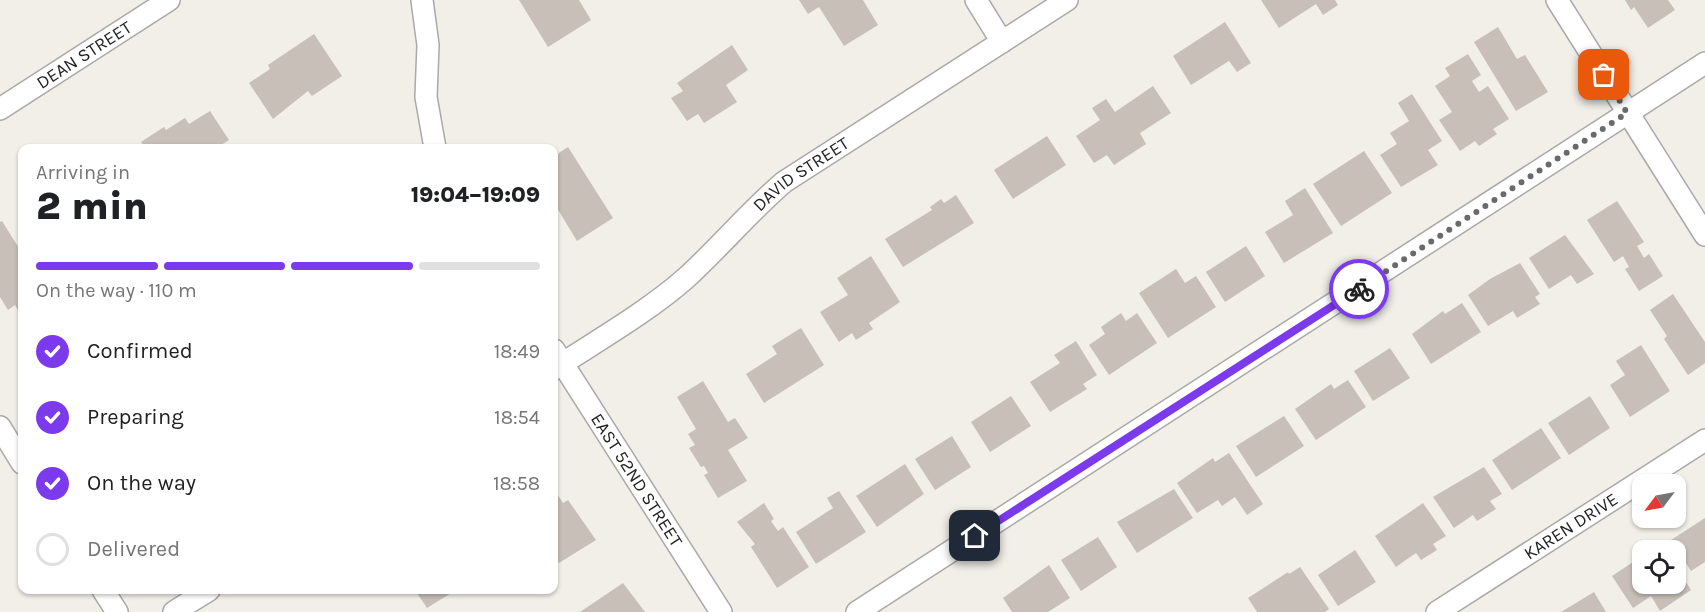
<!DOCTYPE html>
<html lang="en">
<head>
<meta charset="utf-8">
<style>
  :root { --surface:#fff; --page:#f2f2f2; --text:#202124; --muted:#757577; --line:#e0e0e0; --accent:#7c3aed }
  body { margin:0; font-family:Karla,sans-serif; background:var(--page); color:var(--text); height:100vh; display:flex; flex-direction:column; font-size:22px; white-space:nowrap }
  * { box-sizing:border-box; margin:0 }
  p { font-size:20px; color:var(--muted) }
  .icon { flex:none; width:33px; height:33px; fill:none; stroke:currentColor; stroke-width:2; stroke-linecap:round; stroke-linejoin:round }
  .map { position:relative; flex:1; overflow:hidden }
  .details { position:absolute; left:18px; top:144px; width:540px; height:450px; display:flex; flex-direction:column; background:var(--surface); border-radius:12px; box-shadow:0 2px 4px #0004 }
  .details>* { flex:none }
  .needle { width:39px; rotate:238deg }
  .buttons { position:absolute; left:1632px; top:474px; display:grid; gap:12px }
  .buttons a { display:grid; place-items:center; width:54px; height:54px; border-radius:12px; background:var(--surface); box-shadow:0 2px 4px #0004; font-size:30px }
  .pin { position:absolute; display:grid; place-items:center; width:51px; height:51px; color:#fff; margin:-26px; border-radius:12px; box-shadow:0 3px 9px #0006 }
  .courier { position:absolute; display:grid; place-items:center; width:60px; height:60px; margin:-30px; border:4px solid #7c3aed; border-radius:50%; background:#fff; color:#222; box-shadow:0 2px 8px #0007 }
  .overview em { font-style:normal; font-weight:800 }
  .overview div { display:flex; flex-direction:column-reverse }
  .overview { display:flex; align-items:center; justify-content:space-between; height:102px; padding:0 18px }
  h1 { font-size:39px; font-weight:800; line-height:45px }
  .bar { display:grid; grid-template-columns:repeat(4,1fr); gap:9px 6px; align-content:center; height:72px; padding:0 18px }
  .bar i { height:8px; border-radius:4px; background:var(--line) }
  .bar .current { background:var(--accent) }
  .bar p { grid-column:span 4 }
  ol { padding:0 18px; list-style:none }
  li { display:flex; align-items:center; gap:18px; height:66px }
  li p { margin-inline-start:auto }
  li .icon { padding:6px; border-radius:50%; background:var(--accent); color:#fff; stroke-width:4 }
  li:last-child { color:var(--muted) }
  li i { width:33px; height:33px; border:3px solid var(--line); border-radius:50% }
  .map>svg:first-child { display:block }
  .building { fill:#c7bfb8 }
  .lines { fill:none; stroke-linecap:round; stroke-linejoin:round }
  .minor-casing { stroke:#a9a9a9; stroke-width:24 }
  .minor { stroke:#fff; stroke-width:21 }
  .done { stroke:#6b6a68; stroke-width:6; stroke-dasharray:0 10.8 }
  .route { stroke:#7c3aed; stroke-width:8 }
  .labels { text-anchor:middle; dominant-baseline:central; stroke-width:6; stroke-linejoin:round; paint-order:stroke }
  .street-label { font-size:18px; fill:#222; stroke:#fff }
</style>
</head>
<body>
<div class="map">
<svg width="1705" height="612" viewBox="0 0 1705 612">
  <rect width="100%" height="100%" fill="#f2efe9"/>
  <path class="building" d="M 519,0 L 579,0 L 591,20 L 548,47 Z
    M 799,0 L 863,0 L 878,25 L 844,46 L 819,7 L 808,14 Z
    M 1261,0 L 1335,0 L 1338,5 L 1323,15 L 1316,4 L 1279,28 Z
    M 1625,0 L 1668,0 L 1675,10 L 1648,28 L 1634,7 L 1631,10 Z
    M 1225,22 L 1251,63 L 1237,72 L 1229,61 L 1191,85 L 1173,56 Z
    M 1498,27 L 1517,59 L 1525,55 L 1548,92 L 1516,111 L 1474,42 Z
    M 314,34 L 342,76 L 312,96 L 308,91 L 273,119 L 249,83 L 270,69 L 268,65 Z
    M 732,45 L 748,70 L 726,85 L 737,102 L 704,123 L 698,114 L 687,121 L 671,98 L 683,91 L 677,83 Z
    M 1468,54 L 1481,75 L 1472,81 L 1479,92 L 1488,86 L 1509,119 L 1493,129 L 1497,134 L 1479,146 L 1475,141 L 1460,151 L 1439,120 L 1452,112 L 1435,86 L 1450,76 L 1445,68 Z
    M 1153,86 L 1171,113 L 1140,133 L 1146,144 L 1114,165 L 1107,155 L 1094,163 L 1076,136 L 1100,120 L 1092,108 L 1106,99 L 1115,112 Z
    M 1412,94 L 1442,141 L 1428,150 L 1438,165 L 1401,187 L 1380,155 L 1397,144 L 1390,133 L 1409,121 L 1398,103 Z
    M 210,111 L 229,140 L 216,148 L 145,148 L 141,142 L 164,127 L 166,130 L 185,118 L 189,124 Z
    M 1047,136 L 1066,165 L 1013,199 L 994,170 Z
    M 568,147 L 613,218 L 577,241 L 554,203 L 554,156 Z
    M 1364,151 L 1392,193 L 1341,226 L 1313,184 Z
    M 1305,188 L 1333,233 L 1284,263 L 1265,232 L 1293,215 L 1285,201 Z
    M 956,195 L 974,223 L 903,267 L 885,239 L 932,210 L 930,207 L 941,199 L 944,203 Z
    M 1617,201 L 1644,242 L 1637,246 L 1644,258 L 1649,254 L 1663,276 L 1639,291 L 1625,269 L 1629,267 L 1623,256 L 1614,262 L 1587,220 Z
    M 2,221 L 22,253 L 22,317 L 15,305 L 8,310 L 0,297 L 0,222 Z
    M 1565,235 L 1594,274 L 1577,284 L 1571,275 L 1549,289 L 1529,258 Z
    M 1246,246 L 1265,276 L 1225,302 L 1206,272 Z
    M 871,256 L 900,302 L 869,323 L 873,329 L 856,340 L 852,333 L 839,342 L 820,312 L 848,295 L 837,278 Z
    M 1520,263 L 1540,294 L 1535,297 L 1540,304 L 1517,318 L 1513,311 L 1488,326 L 1468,295 L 1490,279 Z
    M 1176,269 L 1185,283 L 1196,276 L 1216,307 L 1168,338 L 1139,293 Z
    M 1673,294 L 1705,342 L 1705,363 L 1688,375 L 1664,339 L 1667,336 L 1650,310 Z
    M 1462,303 L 1481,332 L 1431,364 L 1412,334 L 1443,311 L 1445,314 Z
    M 1121,313 L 1126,321 L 1137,313 L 1157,343 L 1109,375 L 1089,345 L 1105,334 L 1101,327 Z
    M 801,328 L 824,365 L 764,403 L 746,374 L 777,354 L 772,346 Z
    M 1076,341 L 1097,375 L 1083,384 L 1087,389 L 1050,412 L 1030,382 L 1060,363 L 1054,355 Z
    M 1641,345 L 1670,391 L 1630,417 L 1610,385 L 1625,375 L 1616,361 Z
    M 1390,348 L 1410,378 L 1373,401 L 1354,371 Z
    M 1348,380 L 1366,407 L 1316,440 L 1295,409 L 1331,384 L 1334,389 Z
    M 703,381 L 728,422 L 735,418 L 748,438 L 728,450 L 747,481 L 718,498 L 704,475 L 708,473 L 704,466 L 701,467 L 689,448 L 695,445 L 688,434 L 696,429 L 677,397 Z
    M 1011,396 L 1031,426 L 990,452 L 971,422 Z
    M 1590,396 L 1610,428 L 1569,455 L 1548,423 Z
    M 1284,416 L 1304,446 L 1256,477 L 1236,446 Z
    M 1541,428 L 1561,458 L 1512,490 L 1492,460 Z
    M 952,436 L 971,467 L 935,490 L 915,459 Z
    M 1229,453 L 1263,504 L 1247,515 L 1235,497 L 1222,506 L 1218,500 L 1197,513 L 1177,483 L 1213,458 L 1215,462 Z
    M 905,464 L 924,494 L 877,527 L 856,496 Z
    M 1484,467 L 1502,494 L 1490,501 L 1496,509 L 1477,521 L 1473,515 L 1454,528 L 1433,497 Z
    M 554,489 L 563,503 L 568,500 L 596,540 L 559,563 L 554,554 Z
    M 1174,489 L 1193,518 L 1137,553 L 1117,522 Z
    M 839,491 L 866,532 L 816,564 L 796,532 L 833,508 L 827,498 Z
    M 764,503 L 774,519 L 771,521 L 778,531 L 783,527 L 809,567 L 777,588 L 751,547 L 755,544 L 737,522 Z
    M 1423,503 L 1446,536 L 1433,544 L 1437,550 L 1421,560 L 1416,553 L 1396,567 L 1375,536 Z
    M 1705,518 L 1705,562 L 1691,571 L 1671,540 Z
    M 1098,537 L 1117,567 L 1081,591 L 1061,560 Z
    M 1355,550 L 1376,582 L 1338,606 L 1318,575 Z
    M 1642,556 L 1642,584 L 1676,584 L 1676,566 L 1691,590 L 1660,611 L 1651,596 L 1633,608 L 1612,576 Z
    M 1049,565 L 1070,598 L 1048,612 L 1012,612 L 1003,598 Z
    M 1300,567 L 1329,609 L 1325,612 L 1257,612 L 1248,598 L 1288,572 L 1289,574 Z
    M 623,583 L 645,612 L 580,612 Z
    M 415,590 L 456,590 L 427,608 Z
    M 1594,592 L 1606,612 L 1561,612 Z"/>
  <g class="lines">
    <g class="minor-casing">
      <g id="minor">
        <path d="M 422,0 L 428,45 L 426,97 L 435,148"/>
        <path d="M 976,0 L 1002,42"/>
        <path d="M 1557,0 L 1705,235"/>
        <path id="s1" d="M 0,109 L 169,0"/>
        <path id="s2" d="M 554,350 L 721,612"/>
        <path id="s3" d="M 554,369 C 598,340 646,313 686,278 C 720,247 749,212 784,182 L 1067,0"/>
        <path d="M 0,427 L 22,463"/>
        <path d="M 103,590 L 117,612"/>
        <path d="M 174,612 L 209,590"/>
        <path d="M 857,612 L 1705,63"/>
        <path id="s4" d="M 1437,612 L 1705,440"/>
      </g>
    </g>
    <use href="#minor" class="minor"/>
  </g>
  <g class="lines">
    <path class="done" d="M 1359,289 L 1627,113 L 1604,75"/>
    <path class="route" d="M 975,536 L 1359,289"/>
  </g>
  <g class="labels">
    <g class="street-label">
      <text stroke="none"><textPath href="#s1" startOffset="100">DEAN STREET</textPath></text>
      <text stroke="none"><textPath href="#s3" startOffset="316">DAVID STREET</textPath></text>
      <text stroke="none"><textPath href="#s2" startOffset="154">EAST 52ND STREET</textPath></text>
      <text stroke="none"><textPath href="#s4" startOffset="159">KAREN DRIVE</textPath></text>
    </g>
  </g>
</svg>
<div class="buttons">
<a><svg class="needle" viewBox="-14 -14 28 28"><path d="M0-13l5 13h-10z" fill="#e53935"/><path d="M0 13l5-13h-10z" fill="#757577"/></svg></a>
<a><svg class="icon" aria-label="locate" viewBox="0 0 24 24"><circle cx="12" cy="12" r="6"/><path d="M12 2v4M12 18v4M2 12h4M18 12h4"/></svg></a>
</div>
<div class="pin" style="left:1604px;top:75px;background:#ea580c"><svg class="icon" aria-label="bag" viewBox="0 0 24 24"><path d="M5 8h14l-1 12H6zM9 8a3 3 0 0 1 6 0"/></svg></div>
<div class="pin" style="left:975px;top:536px;background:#1f2937"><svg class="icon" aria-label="home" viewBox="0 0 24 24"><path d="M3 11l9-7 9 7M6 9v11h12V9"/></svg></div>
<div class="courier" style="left:1359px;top:289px"><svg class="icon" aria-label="bike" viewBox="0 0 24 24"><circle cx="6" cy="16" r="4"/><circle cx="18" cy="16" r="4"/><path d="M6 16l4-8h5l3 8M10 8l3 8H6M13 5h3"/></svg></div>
<section class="details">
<div class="overview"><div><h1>2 min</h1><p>Arriving in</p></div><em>19:04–19:09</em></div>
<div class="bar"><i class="current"></i><i class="current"></i><i class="current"></i><i></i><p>On the way · 110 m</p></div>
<ol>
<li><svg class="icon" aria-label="check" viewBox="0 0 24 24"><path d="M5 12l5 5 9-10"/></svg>Confirmed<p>18:49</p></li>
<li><svg class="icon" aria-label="check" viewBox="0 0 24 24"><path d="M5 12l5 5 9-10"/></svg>Preparing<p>18:54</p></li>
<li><svg class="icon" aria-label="check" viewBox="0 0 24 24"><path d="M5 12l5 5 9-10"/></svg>On the way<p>18:58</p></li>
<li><i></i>Delivered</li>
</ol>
</section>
</div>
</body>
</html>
